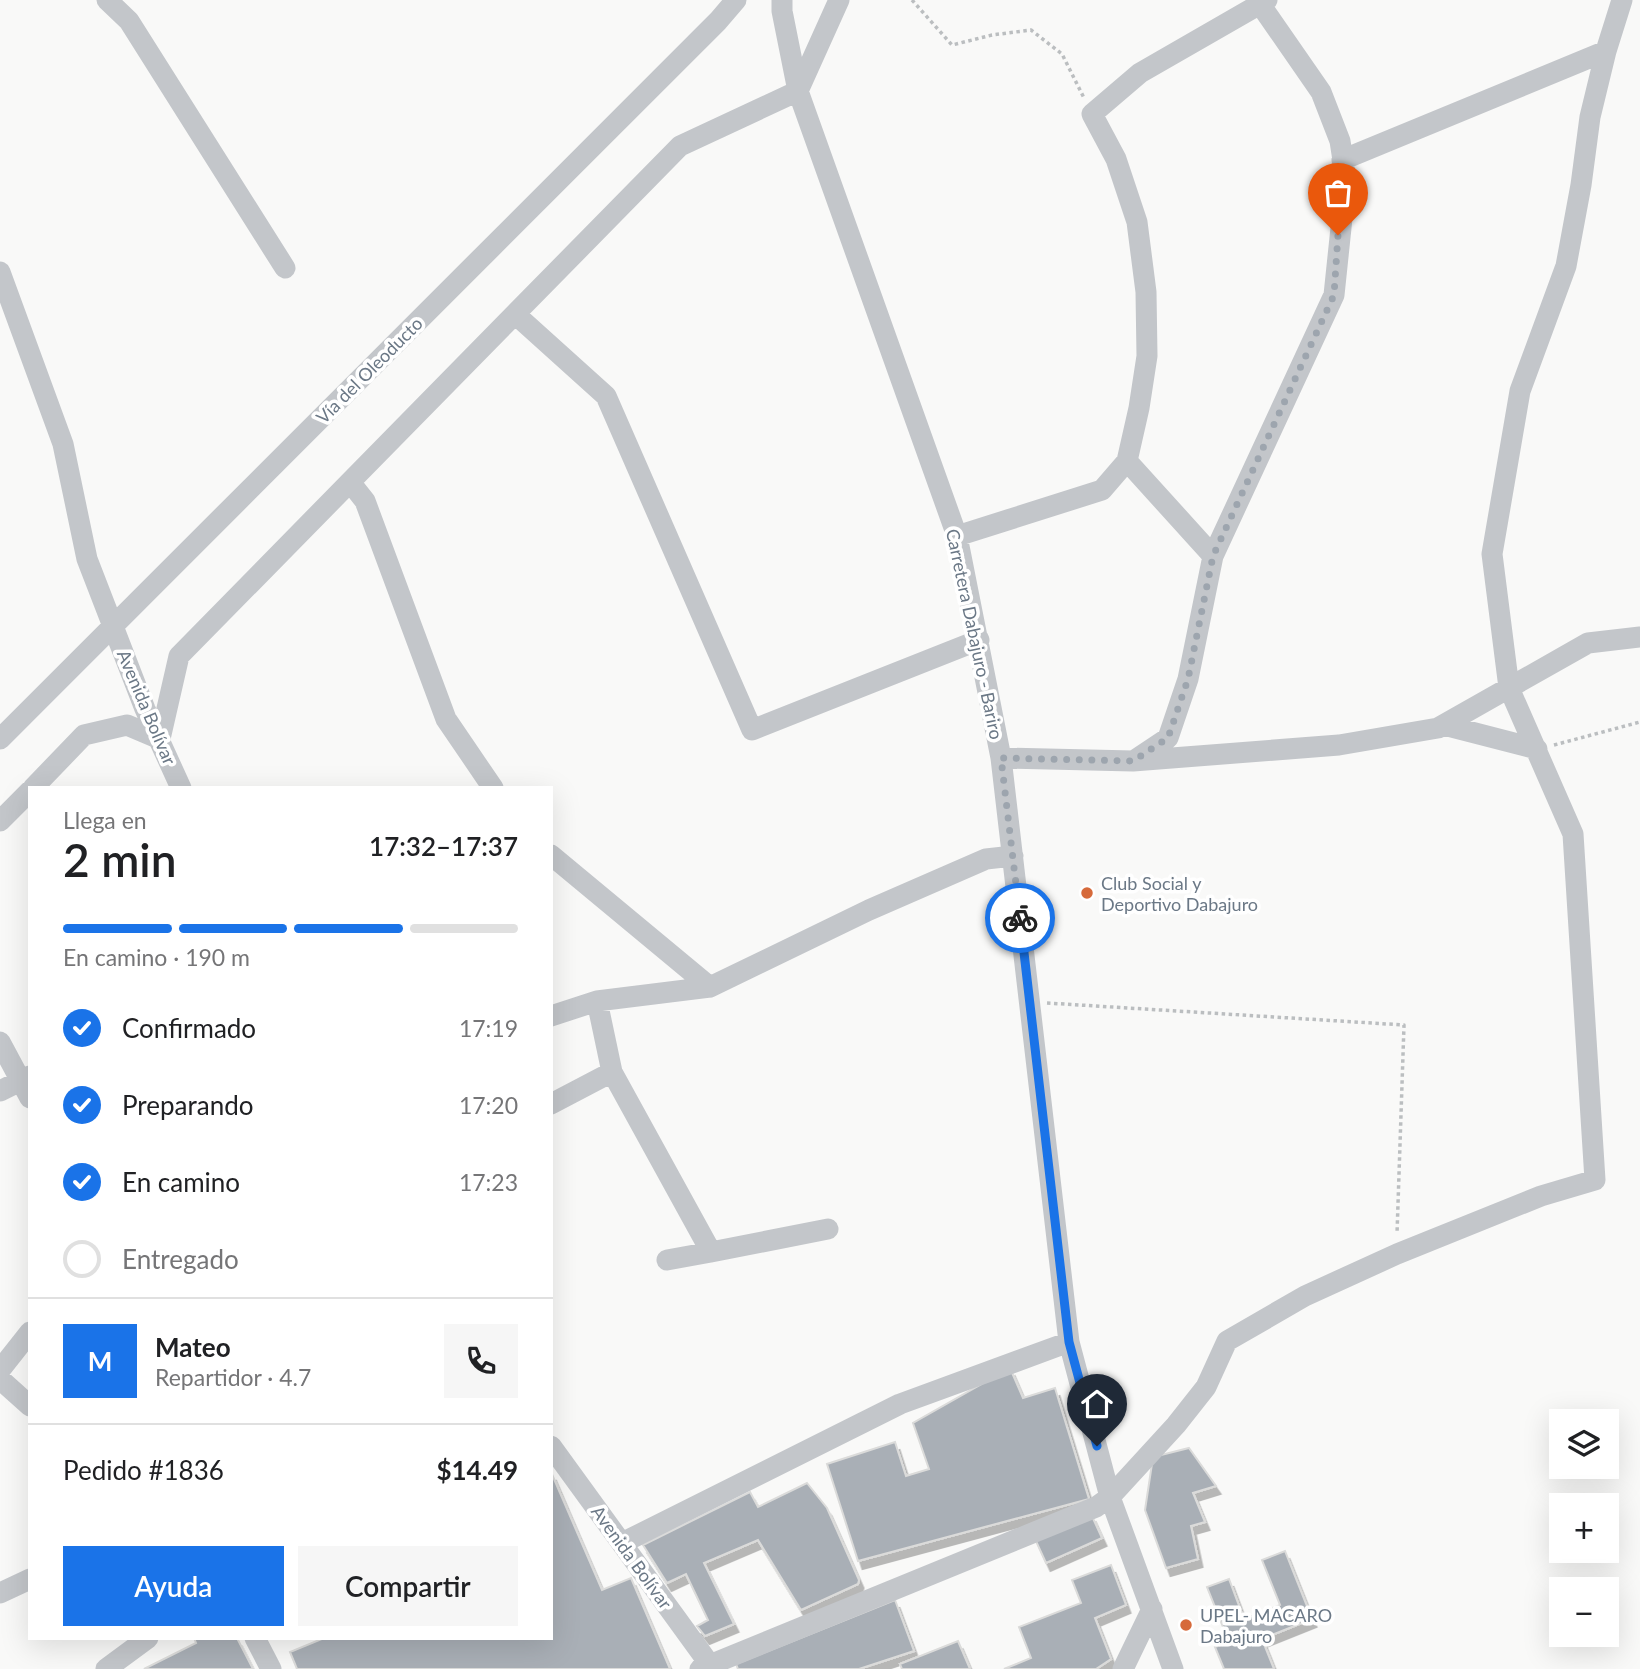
<!DOCTYPE html>
<html lang="es">
<head>
<meta charset="utf-8">
<style>
  :root { --surface:#fff; --page:#f6f6f6; --text:#202124; --muted:#757577; --line:#e0e0e0; --accent:#1a73e8 }
  body { margin:0; font-family:Lato,sans-serif; background:var(--page); color:var(--text); height:100vh; display:flex; flex-direction:column; font-size:26px; white-space:nowrap }
  * { box-sizing:border-box; margin:0 }
  p { font-size:23px; color:var(--muted) }
  .icon { flex:none; width:38px; height:38px; fill:none; stroke:currentColor; stroke-width:2; stroke-linecap:round; stroke-linejoin:round }
  .map { position:relative; flex:1; overflow:hidden }
  .panel { position:absolute; left:28px; top:786px; width:525px; height:854px; display:flex; flex-direction:column; background:var(--surface); border-radius:0px; box-shadow:0 7px 28px #0002 }
  .panel>* { flex:none }
  .tools { position:absolute; left:1549px; top:1409px; display:grid; gap:14px }
  .tools a { display:grid; place-items:center; width:70px; height:70px; border-radius:0px; background:var(--surface); box-shadow:0 7px 28px #0002; font-size:35px }
  .pin { position:absolute; display:grid; place-items:center; width:60px; height:60px; color:#fff; margin:-72px -30px; border-radius:50% 50% 50% 0; rotate:-45deg; box-shadow:0 0 7px #0007 }
  .pin .icon { rotate:45deg }
  .courier { position:absolute; display:grid; place-items:center; width:70px; height:70px; margin:-35px; border:5px solid #1a73e8; border-radius:50%; background:#fff; color:#222; box-shadow:0 2px 9px #0007 }
  .summary em { font-style:normal; font-weight:600 }
  .summary div { display:flex; flex-direction:column-reverse }
  .summary { display:flex; align-items:center; justify-content:space-between; height:119px; padding:0 35px }
  h1 { font-size:46px; font-weight:600; line-height:52px }
  .bar { display:grid; grid-template-columns:repeat(4,1fr); gap:10px 7px; align-content:center; height:84px; padding:0 35px }
  .bar i { height:9px; border-radius:5px; background:var(--line) }
  .bar .current { background:var(--accent) }
  .bar p { grid-column:span 4 }
  .line { display:flex; align-items:center; gap:18px; padding:0 35px; border-top:2px solid var(--line) }
  .line div { flex:1 }
  .round { display:grid; place-items:center; flex:none; width:74px; height:74px; border-radius:0px; background:var(--page) }
  ol { padding:0 35px; list-style:none }
  li { display:flex; align-items:center; gap:21px; height:77px }
  li p { margin-inline-start:auto }
  li .icon { padding:7px; border-radius:50%; background:var(--accent); color:#fff; stroke-width:4 }
  li:last-child { color:var(--muted) }
  li i { width:38px; height:38px; border:4px solid var(--line); border-radius:50% }
  .cta { display:flex; gap:14px; margin-top:auto; padding:14px 35px }
  .cta a { flex:1; height:80px; border-radius:0px; background:var(--accent); color:#fff; font-size:28px; font-weight:600; line-height:80px; text-align:center }
  .cta a+a { background:var(--page); color:var(--text) }
  .map>svg:first-child { display:block }
  .building { fill:#a9afb6; stroke:#dbdbda; stroke-width:2; filter:url(#shadow) }
  .lines { fill:none; stroke-linecap:round; stroke-linejoin:round }
  .path { stroke:#bbbec0; stroke-width:3.5; stroke-dasharray:3.5 3.5; stroke-linecap:butt }
  .minor { stroke:#c3c6ca; stroke-width:21 }
  .done { stroke:#9da5ae; stroke-width:7; stroke-dasharray:0 12.6 }
  .route { stroke:#1a73e8; stroke-width:9 }
  .poi-dot { fill:#d66a3b; stroke:#fff; stroke-width:2.5 }
  .labels { text-anchor:middle; dominant-baseline:central; stroke-width:7; stroke-linejoin:round; paint-order:stroke }
  .street-label { font-size:18px; fill:#6b7886; stroke:#fff }
  .poi-label { font-size:18px; fill:#6b7886; stroke:#fff; text-anchor:start }
</style>
</head>
<body>
<div class="map">
<svg width="1640" height="1669" viewBox="0 0 1640 1669">
  <defs>
    <filter id="shadow"><feDropShadow dx="4.5" dy="8" stdDeviation="0" flood-color="#0004"/></filter>
  </defs>
  <rect width="100%" height="100%" fill="#f9f9f8"/>
  <path class="building" d="M 1010,1368 L 1023,1398 L 1055,1388 L 1089,1499 L 858,1561 L 827,1464 L 895,1442 L 906,1476 L 929,1469 L 913,1423 Z
    M 1189,1448 L 1216,1486 L 1193,1493 L 1205,1522 L 1191,1526 L 1198,1559 L 1166,1568 L 1145,1510 L 1153,1457 Z
    M 551,1472 L 602,1590 L 631,1578 L 670,1669 L 297,1669 L 290,1652 L 324,1638 L 551,1638 Z
    M 807,1483 L 827,1508 L 859,1580 L 858,1584 L 801,1610 L 758,1540 L 704,1563 L 734,1624 L 705,1636 L 697,1626 L 708,1620 L 686,1574 L 667,1583 L 643,1545 L 750,1492 L 758,1507 Z
    M 1091,1514 L 1102,1538 L 1046,1563 L 1035,1539 Z
    M 1285,1551 L 1312,1619 L 1262,1639 L 1274,1669 L 1224,1669 L 1215,1647 L 1229,1642 L 1207,1587 L 1229,1579 L 1244,1619 L 1280,1605 L 1262,1560 Z
    M 1111,1565 L 1126,1605 L 1095,1618 L 1111,1659 L 1096,1669 L 1004,1669 L 1031,1658 L 1019,1627 L 1081,1603 L 1072,1580 Z
    M 895,1600 L 914,1651 L 859,1669 L 738,1669 L 736,1664 Z
    M 194,1638 L 237,1638 L 253,1669 L 144,1669 L 196,1643 Z
    M 958,1641 L 970,1669 L 902,1669 L 900,1664 Z"/>
  <g class="lines">
    <path class="path" d="M 912,0 L 952,45 L 992,35 L 1031,30 L 1062,54 L 1084,98
      M 1554,745 L 1640,722
      M 1047,1003 L 1404,1025 L 1397,1234"/>
    <path class="minor" d="M 107,0 L 129,21 L 285,268
      M 782,0 L 782,11 L 798,91 L 957,536 L 1001,758 L 1069,1342 L 1110,1497 L 1173,1669
      M 1342,160 L 1606,51
      M 0,272 L 63,444 L 87,559 L 145,709 L 181,788
      M 515,314 L 606,396 L 752,730 L 979,640
      M 1127,461 L 1213,556 L 1188,679 L 1168,738 L 1135,760
      M 350,482 L 365,501 L 446,719 L 493,788
      M 957,536 L 1102,490 L 1127,461 L 1139,408 L 1147,356 L 1146,292 L 1137,222 L 1116,159 L 1092,114 L 1140,73 L 1267,0
      M 1213,556 L 1334,295 L 1346,180 L 1340,141 L 1321,92 L 1260,4
      M 1444,725 L 1537,749
      M 0,739 L 718,21 L 736,0
      M 1001,758 L 1133,761 L 1339,745 L 1438,728 L 1588,643 L 1640,637
      M 33,788 L 84,735 L 127,725 L 160,739 L 179,656 L 680,146 L 798,91 L 839,0
      M 0,821 L 30,791
      M 551,855 L 710,987 L 869,910 L 986,859 L 1013,856
      M 597,1001 L 612,1072 L 711,1252 L 667,1260
      M 551,1016 L 597,1001 L 710,987
      M 0,1042 L 30,1098
      M 0,1091 L 30,1076
      M 551,1104 L 612,1072
      M 711,1252 L 828,1229
      M 0,1370 L 30,1332
      M 0,1379 L 30,1406
      M 551,1446 L 713,1669
      M 622,1543 L 900,1404 L 1069,1342
      M 0,1593 L 30,1579
      M 255,1638 L 271,1669
      M 106,1669 L 148,1638
      M 700,1669 L 1096,1507 L 1110,1497 L 1176,1425 L 1206,1387 L 1227,1341 L 1305,1296 L 1397,1254 L 1541,1196 L 1595,1180 L 1573,834 L 1509,688 L 1492,554 L 1520,391 L 1566,266 L 1581,185 L 1590,117 L 1606,51 L 1622,0
      M 1123,1669 L 1152,1609"/>
  </g>
  <g class="lines">
    <path class="done" d="M 1020,918 L 1001,758 L 1133,761 L 1168,738 L 1188,679 L 1213,556 L 1334,295 L 1338,235"/>
    <path class="route" d="M 1020,918 L 1069,1342 L 1097,1446"/>
  </g>
  <g class="poi-dot">
    <circle cx="1087" cy="893" r="7"/>
    <circle cx="1186" cy="1625" r="7"/>
  </g>
  <g class="labels">
    <g class="street-label">
      <text transform="translate(369 370) rotate(-45)">Vía del Oleoducto</text>
      <text transform="translate(975 634) rotate(78)">Carretera Dabajuro - Bariro</text>
      <text transform="translate(147 707) rotate(67)">Avenida Bolívar</text>
      <text transform="translate(632 1557) rotate(54)">Avenida Bolívar</text>
    </g>
    <g class="poi-label">
      <text x="1101" y="883">Club Social y<tspan x="1101" dy="21">Deportivo Dabajuro</tspan></text>
      <text x="1200" y="1615">UPEL- MACARO<tspan x="1200" dy="21">Dabajuro</tspan></text>
    </g>
  </g>
</svg>
<div class="tools">
<a><svg class="icon" aria-label="layers" viewBox="0 0 24 24"><path d="M12 4l9 5-9 5-9-5zM3 14l9 5 9-5"/></svg></a>
<a>+</a>
<a>−</a>
</div>
<div class="pin" style="left:1338px;top:235px;background:#ea580c"><svg class="icon" aria-label="bag" viewBox="0 0 24 24"><path d="M5 8h14l-1 12H6zM9 8a3 3 0 0 1 6 0"/></svg></div>
<div class="pin" style="left:1097px;top:1446px;background:#1f2937"><svg class="icon" aria-label="home" viewBox="0 0 24 24"><path d="M3 11l9-7 9 7M6 9v11h12V9"/></svg></div>
<div class="courier" style="left:1020px;top:918px"><svg class="icon" aria-label="bike" viewBox="0 0 24 24"><circle cx="6" cy="16" r="4"/><circle cx="18" cy="16" r="4"/><path d="M6 16l4-8h5l3 8M10 8l3 8H6M13 5h3"/></svg></div>
<section class="panel">
<div class="summary"><div><h1>2 min</h1><p>Llega en</p></div><em>17:32–17:37</em></div>
<div class="bar"><i class="current"></i><i class="current"></i><i class="current"></i><i></i><p>En camino · 190 m</p></div>
<ol>
<li><svg class="icon" aria-label="check" viewBox="0 0 24 24"><path d="M5 12l5 5 9-10"/></svg>Confirmado<p>17:19</p></li>
<li><svg class="icon" aria-label="check" viewBox="0 0 24 24"><path d="M5 12l5 5 9-10"/></svg>Preparando<p>17:20</p></li>
<li><svg class="icon" aria-label="check" viewBox="0 0 24 24"><path d="M5 12l5 5 9-10"/></svg>En camino<p>17:23</p></li>
<li><i></i>Entregado</li>
</ol>
<div class="line" style="height:126px"><b class="round" style="background:var(--accent);color:#fff">M</b><div><b>Mateo</b><p>Repartidor · 4.7</p></div><a class="round"><svg class="icon" aria-label="phone" viewBox="0 0 24 24"><path d="M5 4h4l2 5-3 2q2 4 5 5l2-3 5 2v4C11 20 4 13 5 4z"/></svg></a></div>
<div class="line" style="height:91px"><div>Pedido #1836</div><b>$14.49</b></div>
<div class="cta"><a>Ayuda</a><a>Compartir</a></div>
</section>
</div>
</body>
</html>
